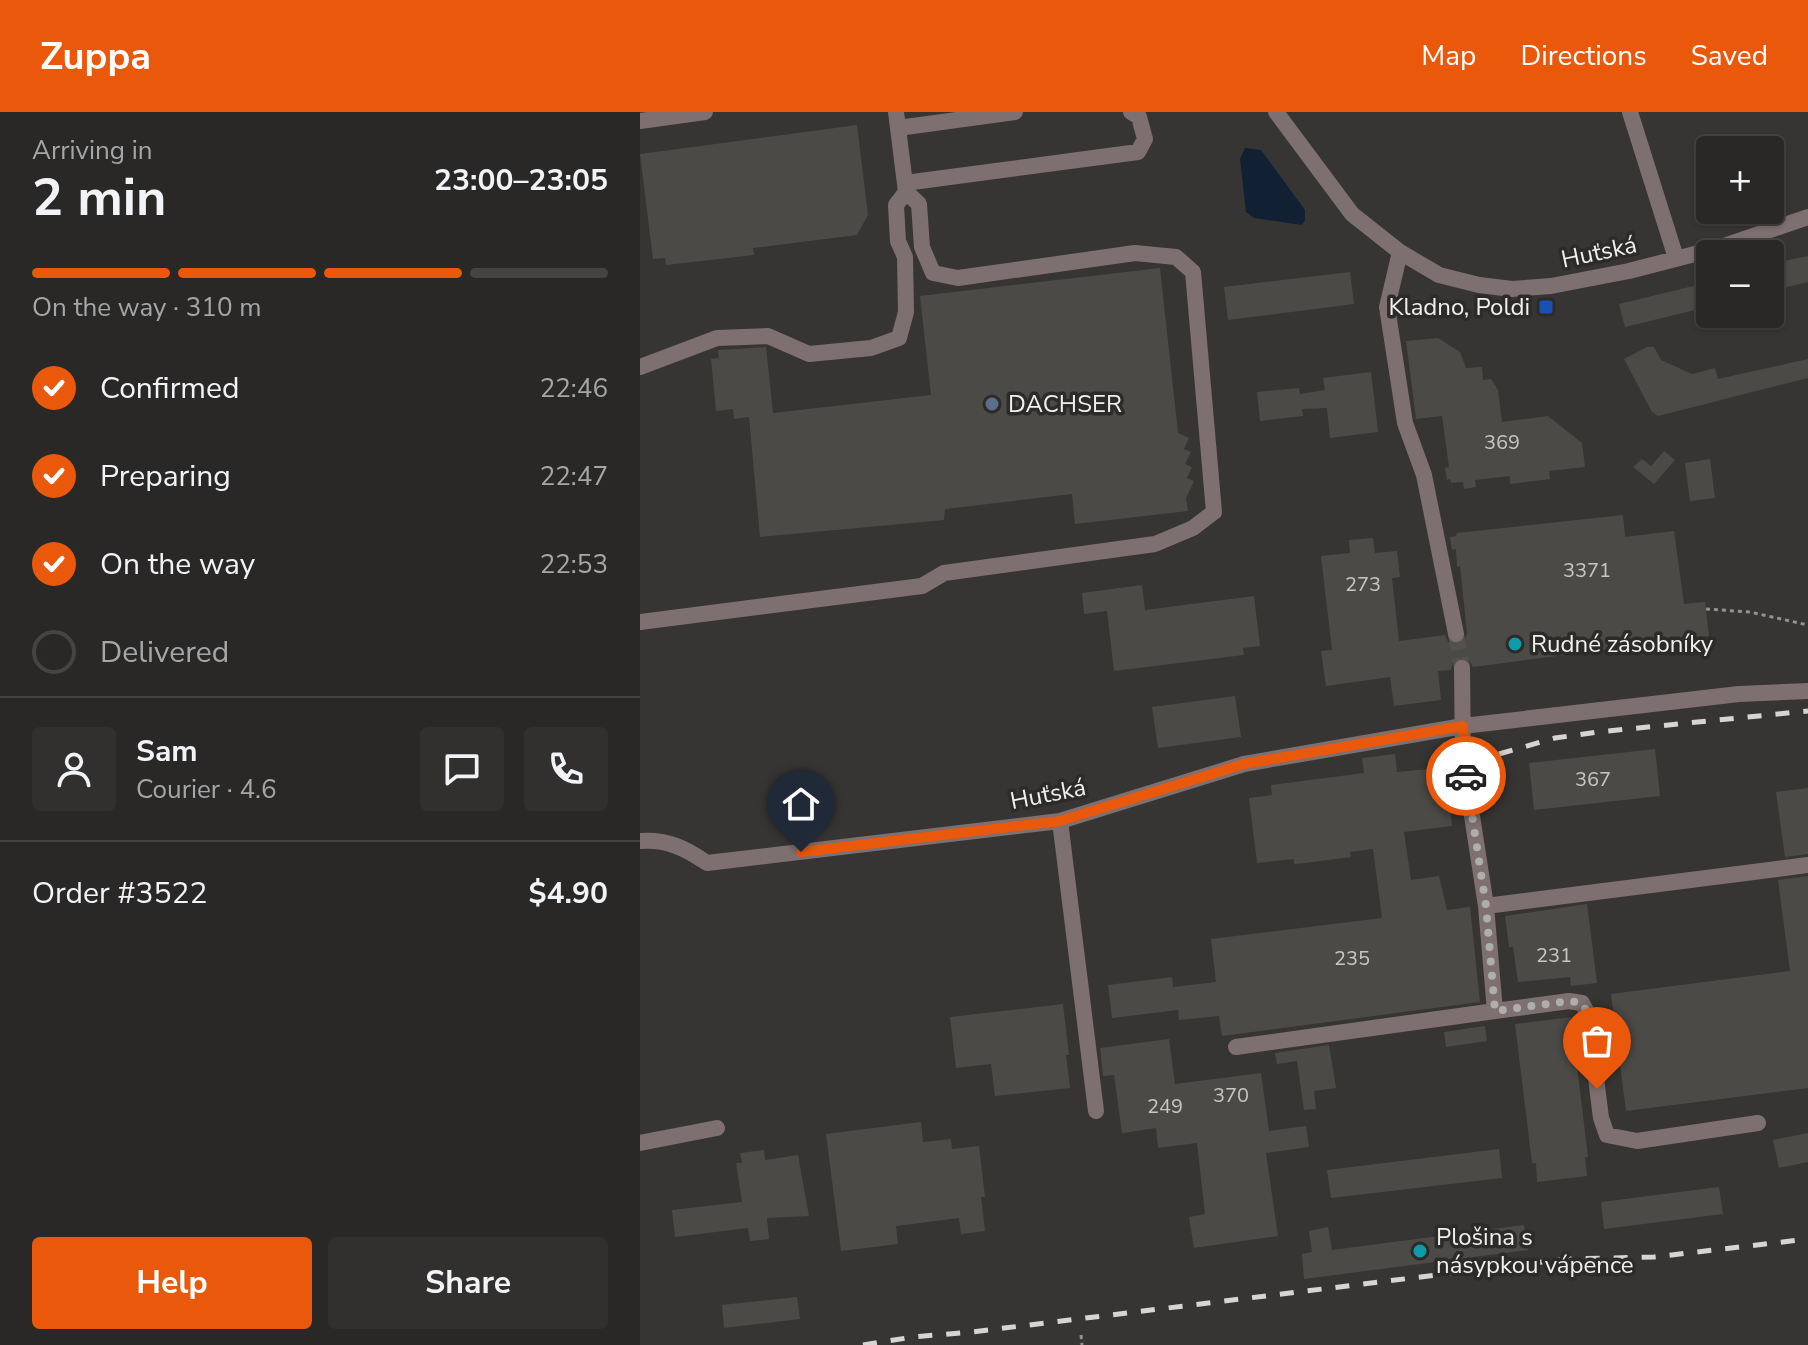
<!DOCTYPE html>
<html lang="en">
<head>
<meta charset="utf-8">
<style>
  :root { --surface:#292826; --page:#31302e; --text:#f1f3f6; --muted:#a5a6a7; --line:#454443; --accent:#ea580c }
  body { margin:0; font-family:"Nunito Sans",sans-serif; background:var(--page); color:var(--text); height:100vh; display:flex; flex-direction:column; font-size:30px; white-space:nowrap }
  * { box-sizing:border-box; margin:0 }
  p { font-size:26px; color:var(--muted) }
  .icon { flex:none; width:44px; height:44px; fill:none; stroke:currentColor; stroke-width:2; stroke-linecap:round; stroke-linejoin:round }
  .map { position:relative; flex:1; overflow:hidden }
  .drawer { display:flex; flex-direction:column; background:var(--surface); width:640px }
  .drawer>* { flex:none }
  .fabs { position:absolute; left:1056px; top:24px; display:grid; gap:16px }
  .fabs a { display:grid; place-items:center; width:88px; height:88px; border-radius:8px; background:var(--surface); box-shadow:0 2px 6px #0004,0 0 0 2px var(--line); font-size:40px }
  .pin { position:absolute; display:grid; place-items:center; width:68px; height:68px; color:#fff; margin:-82px -34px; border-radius:50% 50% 50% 0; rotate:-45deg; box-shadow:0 0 8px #0007 }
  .pin .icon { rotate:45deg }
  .courier { position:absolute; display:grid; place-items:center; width:80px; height:80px; margin:-40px; border:6px solid #ea580c; border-radius:50%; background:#fff; color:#222; box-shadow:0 2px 10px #0007 }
  .head em { font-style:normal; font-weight:700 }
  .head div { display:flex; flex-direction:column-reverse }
  .head { display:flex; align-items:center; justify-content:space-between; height:136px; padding:0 32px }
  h1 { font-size:52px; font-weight:700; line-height:60px }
  .bar { display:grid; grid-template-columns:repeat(4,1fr); gap:12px 8px; align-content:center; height:96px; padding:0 32px }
  .bar i { height:10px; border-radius:6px; background:var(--line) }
  .bar .selected { background:var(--accent) }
  .bar p { grid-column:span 4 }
  .line { display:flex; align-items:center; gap:20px; padding:0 32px; border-top:2px solid var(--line) }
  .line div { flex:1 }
  .round { display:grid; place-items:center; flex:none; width:84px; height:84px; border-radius:8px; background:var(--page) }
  ol { padding:0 32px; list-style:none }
  li { display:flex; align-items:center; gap:24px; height:88px }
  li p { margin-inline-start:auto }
  li .icon { padding:8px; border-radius:50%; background:var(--accent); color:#fff; stroke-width:4 }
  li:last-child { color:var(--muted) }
  li i { width:44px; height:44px; border:4px solid var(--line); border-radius:50% }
  .button { display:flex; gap:16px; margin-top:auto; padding:16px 32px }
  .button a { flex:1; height:92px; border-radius:8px; background:var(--accent); color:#fff; font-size:32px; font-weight:700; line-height:92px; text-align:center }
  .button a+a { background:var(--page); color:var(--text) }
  header { display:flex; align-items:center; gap:48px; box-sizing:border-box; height:112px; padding:0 40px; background:var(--accent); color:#fff }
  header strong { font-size:38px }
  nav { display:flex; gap:44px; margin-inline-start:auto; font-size:28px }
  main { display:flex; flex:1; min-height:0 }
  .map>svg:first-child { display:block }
  .water { fill:#112033 }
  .building { fill:#4c4a47 }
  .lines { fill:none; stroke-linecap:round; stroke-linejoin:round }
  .minor-tunnel { stroke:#53514f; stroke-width:16; stroke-dasharray:16 8; stroke-linecap:butt }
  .path { stroke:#939290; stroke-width:3; stroke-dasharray:4 4; stroke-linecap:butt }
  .minor { stroke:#7e6f70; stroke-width:16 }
  .rail { stroke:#d6d5d3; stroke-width:5; stroke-dasharray:14 14; stroke-linecap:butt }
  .done { stroke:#afaeac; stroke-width:8; stroke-dasharray:0 14.4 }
  .route { stroke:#ea580c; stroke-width:10 }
  .transit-dot { fill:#1a4fb4; stroke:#2d2b29; stroke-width:3 }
  .service-dot { fill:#5c6f8a; stroke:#2d2b29; stroke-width:3 }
  .culture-dot { fill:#0f9aa8; stroke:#2d2b29; stroke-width:3 }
  .labels { text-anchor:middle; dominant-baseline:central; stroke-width:7; stroke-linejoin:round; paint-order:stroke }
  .number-label { font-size:20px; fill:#c7c6c4 }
  .street-label { font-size:24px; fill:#f0efed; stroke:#2d2b29 }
  .poi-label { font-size:24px; fill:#f0efed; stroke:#2d2b29; text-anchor:start }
</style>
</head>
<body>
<header>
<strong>Zuppa</strong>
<nav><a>Map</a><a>Directions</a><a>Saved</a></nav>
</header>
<main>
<section class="drawer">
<div class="head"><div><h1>2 min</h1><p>Arriving in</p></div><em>23:00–23:05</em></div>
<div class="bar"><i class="selected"></i><i class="selected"></i><i class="selected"></i><i></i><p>On the way · 310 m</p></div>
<ol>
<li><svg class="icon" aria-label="check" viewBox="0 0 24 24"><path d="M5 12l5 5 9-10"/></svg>Confirmed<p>22:46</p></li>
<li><svg class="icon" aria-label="check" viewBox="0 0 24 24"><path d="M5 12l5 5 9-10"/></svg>Preparing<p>22:47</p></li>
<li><svg class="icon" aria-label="check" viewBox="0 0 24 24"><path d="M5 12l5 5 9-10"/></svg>On the way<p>22:53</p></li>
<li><i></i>Delivered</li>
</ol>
<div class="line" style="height:144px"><a class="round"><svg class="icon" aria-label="person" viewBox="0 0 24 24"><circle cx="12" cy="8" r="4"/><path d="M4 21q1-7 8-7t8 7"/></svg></a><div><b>Sam</b><p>Courier · 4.6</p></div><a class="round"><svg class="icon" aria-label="chat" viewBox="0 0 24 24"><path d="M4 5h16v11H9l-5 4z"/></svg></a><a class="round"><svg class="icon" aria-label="phone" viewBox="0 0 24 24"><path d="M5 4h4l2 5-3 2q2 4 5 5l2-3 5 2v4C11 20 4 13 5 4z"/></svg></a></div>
<div class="line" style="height:104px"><div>Order #3522</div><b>$4.90</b></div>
<div class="button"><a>Help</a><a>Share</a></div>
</section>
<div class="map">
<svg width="1168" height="1233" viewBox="0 0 1168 1233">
  <rect width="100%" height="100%" fill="#373533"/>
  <path class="water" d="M 605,36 L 621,38 L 665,98 L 665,108 L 662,113 L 614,106 L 606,100 L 600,47 Z"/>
  <path class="building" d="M 217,13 L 228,103 L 217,123 L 113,136 L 114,143 L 79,147 L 26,153 L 25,146 L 13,147 L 0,42 Z
    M 1168,144 L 1168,170 L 1130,179 L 1130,155 L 1136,153 L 1135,151 Z
    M 520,156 L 538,321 L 549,326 L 544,337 L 551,340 L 545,352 L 552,355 L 547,366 L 554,369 L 546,386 L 548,399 L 435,412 L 432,382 L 305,397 L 304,408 L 120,425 L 109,305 L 94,307 L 93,297 L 76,299 L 71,247 L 79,246 L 78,238 L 126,235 L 133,301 L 291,283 L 280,184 Z
    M 710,160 L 714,192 L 588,208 L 584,175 Z
    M 1070,170 L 1070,198 L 1056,201 L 1055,198 L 985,215 L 979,192 Z
    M 798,226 L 820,240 L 826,256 L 842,255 L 843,268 L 851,267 L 858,278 L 862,310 L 908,304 L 942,331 L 945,355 L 909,359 L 910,367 L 870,372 L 870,364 L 835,368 L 836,375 L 824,377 L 823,370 L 811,371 L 810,367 L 807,368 L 805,356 L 809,355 L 802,304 L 776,307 L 766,229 Z
    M 1007,235 L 1014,235 L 1021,248 L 1052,262 L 1075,256 L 1078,267 L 1168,247 L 1168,266 L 1018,304 L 1012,300 L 984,247 Z
    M 731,260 L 738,320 L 690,326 L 687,296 L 662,297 L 663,304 L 620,309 L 617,280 L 659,276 L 660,282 L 685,278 L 683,266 Z
    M 1024,339 L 1035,348 L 1014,372 L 993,355 L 1002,347 L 1011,354 Z
    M 1070,347 L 1075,386 L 1050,389 L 1045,351 Z
    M 983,403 L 985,425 L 1034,419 L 1044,492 L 1065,490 L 1069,524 L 833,555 L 828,547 L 821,545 L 813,550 L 811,558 L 798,559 L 801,588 L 754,594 L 750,565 L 686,574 L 681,539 L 692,538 L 681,444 L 710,441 L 709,428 L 733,426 L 735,441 L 757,439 L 760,465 L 752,466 L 759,529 L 805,523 L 808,530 L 817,533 L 824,530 L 827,521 L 820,454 L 817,455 L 816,437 L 812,438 L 810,425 L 816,424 L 817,421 Z
    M 502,473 L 505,498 L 614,484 L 620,534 L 603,536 L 604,543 L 474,559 L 467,499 L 444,502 L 442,481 Z
    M 595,584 L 601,625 L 518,636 L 512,595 Z
    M 1015,637 L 1020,684 L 894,698 L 889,651 Z
    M 755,642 L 757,660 L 789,657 L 791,680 L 808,679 L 812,714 L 764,720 L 771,768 L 799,764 L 807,798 L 830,795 L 840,890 L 582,924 L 579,904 L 539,908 L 538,898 L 472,906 L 468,873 L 532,865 L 533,875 L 576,870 L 571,827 L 742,806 L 733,737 L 710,740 L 711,745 L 665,751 L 654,752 L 654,747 L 617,751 L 609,686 L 632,683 L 631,673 L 724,661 L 722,646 Z
    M 1168,676 L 1168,742 L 1145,745 L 1136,680 Z
    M 1168,764 L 1168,976 L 986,999 L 971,882 L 1150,859 L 1138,768 Z
    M 947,792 L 957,871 L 931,874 L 930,865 L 878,870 L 873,835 L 869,835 L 865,804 Z
    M 423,892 L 429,943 L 426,943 L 430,976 L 355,984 L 351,952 L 316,956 L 310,905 Z
    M 931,905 L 948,1045 L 945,1045 L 947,1064 L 897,1070 L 896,1051 L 892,1051 L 875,912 Z
    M 845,914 L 847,929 L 806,935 L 804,920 Z
    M 529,927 L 535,972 L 621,961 L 629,1019 L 666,1014 L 669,1035 L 626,1041 L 638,1124 L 554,1136 L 549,1105 L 565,1102 L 557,1031 L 518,1036 L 516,1016 L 482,1021 L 474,963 L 463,964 L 460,936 Z
    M 689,933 L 696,976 L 674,979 L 676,997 L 664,998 L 657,949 L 637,952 L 635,941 Z
    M 281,1010 L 283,1030 L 311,1027 L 312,1037 L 339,1034 L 345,1085 L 341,1085 L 345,1119 L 321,1122 L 319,1106 L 256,1114 L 258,1132 L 201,1139 L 186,1022 Z
    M 1168,1021 L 1168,1050 L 1139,1056 L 1133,1028 Z
    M 859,1037 L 862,1066 L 691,1086 L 687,1058 Z
    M 124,1038 L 125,1048 L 158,1043 L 169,1104 L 127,1106 L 129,1127 L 110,1129 L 108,1116 L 35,1125 L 32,1098 L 102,1090 L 96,1051 L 102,1051 L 100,1041 Z
    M 1079,1075 L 1083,1102 L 964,1117 L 961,1090 Z
    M 884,1113 L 888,1138 L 664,1167 L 662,1142 L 672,1140 L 669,1119 L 688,1115 L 692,1138 Z
    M 157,1185 L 160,1207 L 84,1216 L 82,1193 Z"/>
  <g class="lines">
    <path class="minor-tunnel" d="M 816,522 L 822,556"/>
    <path class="path" d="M 1066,497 L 1110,500 L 1168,513
      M 441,1223 L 442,1233"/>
    <path class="minor" d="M 636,0 L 712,102 L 760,140 L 799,163 L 839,173 L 872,177 L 911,174 L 989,159 L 1078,136 L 1168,105
      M 990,0 L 1036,146
      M 0,9 L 65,0
      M 258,16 L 375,0
      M 265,71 L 498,40 L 505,27 L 499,5 L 491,0
      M 760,140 L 747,195 L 765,311 L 784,363 L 816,522
      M 0,255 L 77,226 L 128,224 L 169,242 L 231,236 L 259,226 L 266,200 L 265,145 L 258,129 L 256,93 L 266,80
      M 0,510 L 282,474 L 304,461 L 515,432 L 553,416 L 574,400 L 553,160 L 536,145 L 495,141 L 318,166 L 293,161 L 282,135 L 279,92 L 266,80 L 256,0
      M 822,556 L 823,646 L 846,794
      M 420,709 L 456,999
      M 0,729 C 27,727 45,736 67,751 L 420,709 L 604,652 L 823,614 L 1099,582 L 1168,579
      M 855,899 L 929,889 L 942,891 L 948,902 L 961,1006 L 967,1023 L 997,1029 L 1118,1011
      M 596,935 L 855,899 L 846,794 L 1168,753
      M 0,1031 L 77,1016"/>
    <path class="rail" d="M 859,642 L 915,626 L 958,620 L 1168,599
      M 223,1233 L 273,1225 L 332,1220 L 927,1147 L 1014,1145 L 1168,1127"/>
  </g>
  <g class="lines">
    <path class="done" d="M 826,664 L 846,794 L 855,899 L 929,889 L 942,891 L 948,902 L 957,977"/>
    <path class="route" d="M 161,740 L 420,709 L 604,652 L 823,614 L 826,664"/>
  </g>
  <rect class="transit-dot" x="898" y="187" width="16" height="16" rx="4"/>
  <circle class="service-dot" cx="352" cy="292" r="8"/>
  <g class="culture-dot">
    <circle cx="875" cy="532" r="8"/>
    <circle cx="780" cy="1139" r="8"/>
  </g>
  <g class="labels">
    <g class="number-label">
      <text x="862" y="330">369</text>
      <text x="947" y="458">3371</text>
      <text x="723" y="472">273</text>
      <text x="953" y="667">367</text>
      <text x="914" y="843">231</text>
      <text x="712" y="846">235</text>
      <text x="591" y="983">370</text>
      <text x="525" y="994">249</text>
    </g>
    <g class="street-label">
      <text transform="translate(959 140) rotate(-12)">Huťská</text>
      <text transform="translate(408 682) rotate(-11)">Huťská</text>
    </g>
    <g class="poi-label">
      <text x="890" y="195" text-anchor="end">Kladno, Poldi</text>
      <text x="368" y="292">DACHSER</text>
      <text x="891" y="532">Rudné zásobníky</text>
      <text x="796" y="1125">Plošina s<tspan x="796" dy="28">násypkou vápence</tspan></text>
    </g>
  </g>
</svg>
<div class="fabs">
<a>+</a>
<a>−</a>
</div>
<div class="pin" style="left:957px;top:977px;background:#ea580c"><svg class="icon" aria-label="bag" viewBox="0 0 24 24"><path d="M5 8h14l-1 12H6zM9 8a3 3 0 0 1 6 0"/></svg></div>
<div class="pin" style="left:161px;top:740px;background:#1f2937"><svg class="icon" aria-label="home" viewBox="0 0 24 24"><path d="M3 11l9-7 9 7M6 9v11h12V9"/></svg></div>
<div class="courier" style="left:826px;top:664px"><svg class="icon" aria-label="car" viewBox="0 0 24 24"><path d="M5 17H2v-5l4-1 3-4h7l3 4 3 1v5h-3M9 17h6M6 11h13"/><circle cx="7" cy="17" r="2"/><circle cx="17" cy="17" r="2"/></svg></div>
</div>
</main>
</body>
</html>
